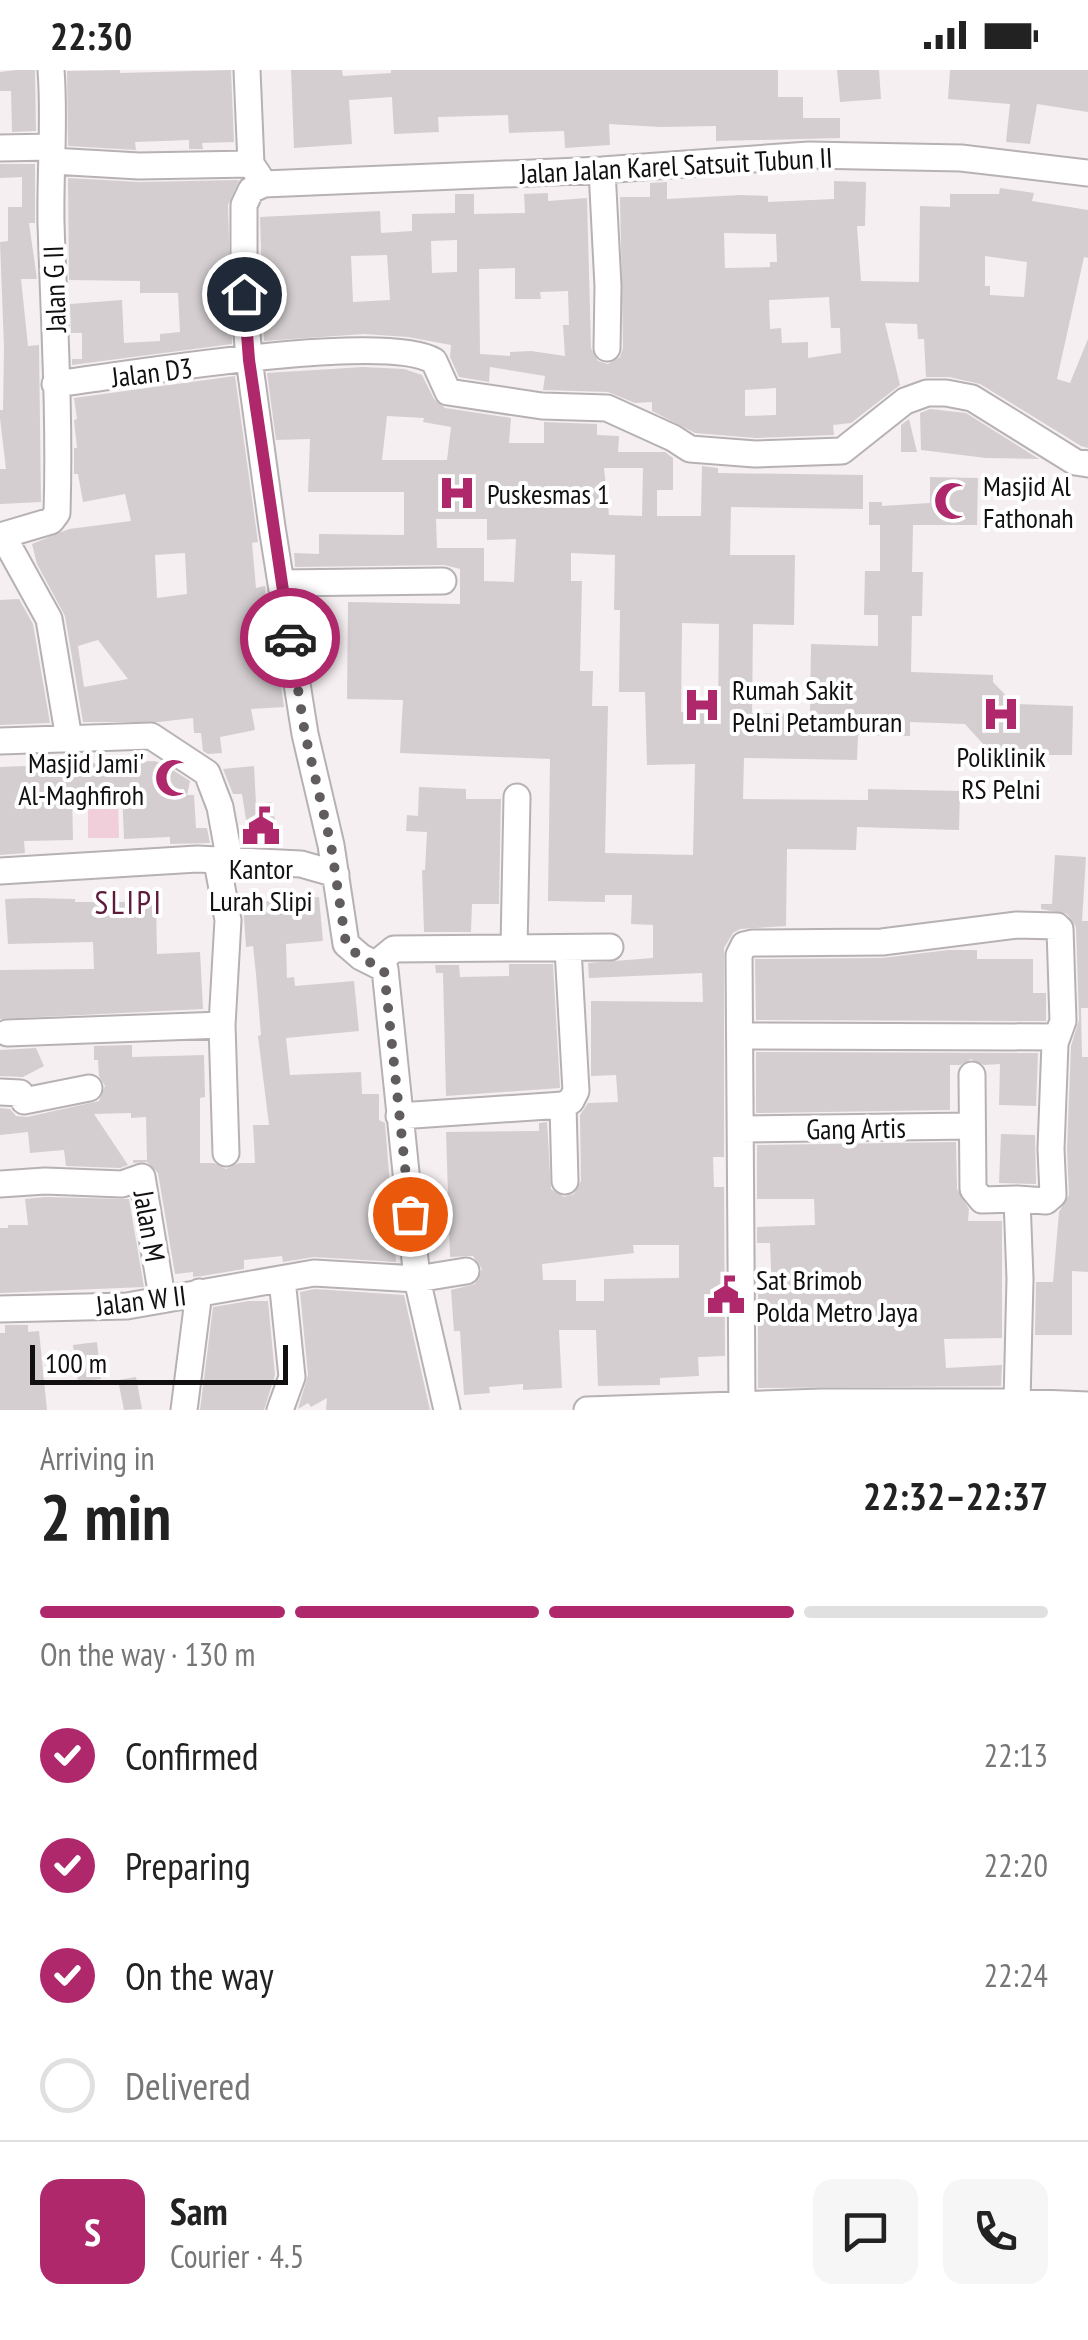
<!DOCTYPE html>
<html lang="en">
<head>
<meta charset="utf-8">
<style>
  :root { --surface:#fff; --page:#f6f6f6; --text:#222; --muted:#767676; --line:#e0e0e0; --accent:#af286c }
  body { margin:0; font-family:"PT Sans Narrow",sans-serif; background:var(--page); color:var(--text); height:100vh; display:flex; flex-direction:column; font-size:38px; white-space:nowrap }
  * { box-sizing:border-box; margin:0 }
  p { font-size:32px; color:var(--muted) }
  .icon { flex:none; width:55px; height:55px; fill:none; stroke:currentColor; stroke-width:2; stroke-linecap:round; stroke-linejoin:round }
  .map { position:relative; height:1340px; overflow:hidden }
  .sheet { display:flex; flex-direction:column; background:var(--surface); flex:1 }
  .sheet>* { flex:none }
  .scale { position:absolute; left:30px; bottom:25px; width:258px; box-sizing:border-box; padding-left:10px; border:5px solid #110f10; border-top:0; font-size:28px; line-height:35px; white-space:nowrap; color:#110f10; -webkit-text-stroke:8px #fff; paint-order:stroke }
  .pin { position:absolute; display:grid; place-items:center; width:85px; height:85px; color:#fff; margin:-42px; border:5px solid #fff; border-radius:50%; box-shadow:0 2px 10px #0007 }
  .courier { position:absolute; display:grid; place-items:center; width:100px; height:100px; margin:-50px; border:8px solid #af286c; border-radius:50%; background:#fff; color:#222; box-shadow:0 2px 12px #0007 }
  .summary em { font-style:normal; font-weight:600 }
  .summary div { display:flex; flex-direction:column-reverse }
  .summary { display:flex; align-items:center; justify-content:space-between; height:170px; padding:0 40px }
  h1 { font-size:65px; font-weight:600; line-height:75px }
  .bar { display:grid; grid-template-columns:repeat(4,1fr); gap:15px 10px; align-content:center; height:120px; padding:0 40px }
  .bar i { height:12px; border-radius:8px; background:var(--line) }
  .bar .selected { background:var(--accent) }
  .bar p { grid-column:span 4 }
  .line { display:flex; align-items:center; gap:25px; padding:0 40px; border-top:2px solid var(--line) }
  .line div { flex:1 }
  .round { display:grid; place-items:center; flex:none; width:105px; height:105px; border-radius:20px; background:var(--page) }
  ol { padding:0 40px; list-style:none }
  li { display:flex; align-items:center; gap:30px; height:110px }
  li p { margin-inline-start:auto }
  li .icon { padding:10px; border-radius:50%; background:var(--accent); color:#fff; stroke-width:4 }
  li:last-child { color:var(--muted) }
  li i { width:55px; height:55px; border:5px solid var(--line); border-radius:50% }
  .status { display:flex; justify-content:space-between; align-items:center; height:70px; padding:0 50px; background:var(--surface); direction:ltr }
  .status svg { height:28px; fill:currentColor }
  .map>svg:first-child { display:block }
  .green { fill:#f0cfdb }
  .building { fill:#d4ced0; fill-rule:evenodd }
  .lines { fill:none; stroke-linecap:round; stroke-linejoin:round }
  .minor-casing { stroke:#b7b1b3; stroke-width:29 }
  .minor { stroke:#fff; stroke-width:25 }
  .done { stroke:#615d5f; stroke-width:10; stroke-dasharray:0 18 }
  .route { stroke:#af286c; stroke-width:12 }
  .labels { text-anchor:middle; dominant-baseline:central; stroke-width:8; stroke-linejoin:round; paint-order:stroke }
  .street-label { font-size:28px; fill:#110f10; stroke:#fff }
  .poi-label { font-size:28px; fill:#110f10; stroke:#fff; text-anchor:start }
  .quarter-label { font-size:32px; letter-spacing:2.5px; fill:#5c1b39; stroke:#fff }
</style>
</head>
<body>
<div class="status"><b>22:30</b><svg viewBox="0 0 49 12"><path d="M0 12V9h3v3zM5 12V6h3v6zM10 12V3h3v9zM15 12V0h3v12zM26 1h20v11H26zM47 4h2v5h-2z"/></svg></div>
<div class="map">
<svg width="1088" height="1340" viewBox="0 0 1088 1340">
  <rect width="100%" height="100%" fill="#f5eff1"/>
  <path class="green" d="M 88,726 L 118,726 L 119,768 L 88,768 Z"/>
  <path class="building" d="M 17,0 L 35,0 L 36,61 L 12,62 L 11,21 L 0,21 L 0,2 Z
    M 120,0 L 120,3 L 231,0 L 234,72 L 202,73 L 203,79 L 189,79 L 189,70 L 135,72 L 136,80 L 68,76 L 67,1 Z
    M 291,0 L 342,0 L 343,6 L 391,3 L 391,0 L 778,0 L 778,27 L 803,27 L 803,48 L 840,48 L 840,68 L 716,71 L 716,56 L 660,57 L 609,54 L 610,75 L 565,78 L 564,61 L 509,63 L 508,45 L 438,47 L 439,62 L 394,64 L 392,27 L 349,30 L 352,74 L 294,78 Z
    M 837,0 L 879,0 L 881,29 L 840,32 Z
    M 950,0 L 1088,0 L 1088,42 L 1037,34 L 1030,74 L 1006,72 L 1010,34 L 948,29 Z
    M 0,94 L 35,94 L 35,153 L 29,153 L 37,209 L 21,209 L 28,276 L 39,275 L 41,432 L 0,434 L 0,399 L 6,399 L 0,348 L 0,340 L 3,340 L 4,277 L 0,172 L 8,171 L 8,137 L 22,137 L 22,107 L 0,108 Z
    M 68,108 L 139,112 L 239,110 L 228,135 L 232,274 L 72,295 L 72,289 L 82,289 L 82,263 L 71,263 L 70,234 L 122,230 L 124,273 L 160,271 L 160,264 L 180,262 L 178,223 L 140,223 L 140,211 L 69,210 Z
    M 834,111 L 866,112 L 865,156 L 857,156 L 861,211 L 919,212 L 920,136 L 950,137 L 950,124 L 999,124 L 1000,118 L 1034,123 L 1032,131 L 1088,140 L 1088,188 L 1084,187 L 1057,309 L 1070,313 L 1088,269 L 1088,378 L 1081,376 L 980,314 L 949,307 L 926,307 L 924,269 L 918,269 L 917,254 L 885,253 L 900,315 L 851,353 L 833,355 L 834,365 L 755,368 L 695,363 L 652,341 L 652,332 L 635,333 L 608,322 L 543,320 L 545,306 L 490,297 L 489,312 L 459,307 L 450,287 L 451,275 L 408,267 L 364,264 L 264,271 L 260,147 L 380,141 L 381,163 L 412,161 L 412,144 L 455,143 L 455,124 L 474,124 L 474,144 L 525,143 L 524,124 L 548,123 L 548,131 L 587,128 L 591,278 L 598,291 L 608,294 L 620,287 L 623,278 L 620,127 L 650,127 L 650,113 L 667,112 L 667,129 L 740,125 L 768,126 L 768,132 L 834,129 ZM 724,163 L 776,164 L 777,192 L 770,192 L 770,197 L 725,198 ZM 457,170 L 457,202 L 432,203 L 431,171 ZM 387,185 L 390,230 L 353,232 L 351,186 ZM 985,186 L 1027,192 L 1024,227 L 990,225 L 990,216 L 985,216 ZM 515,198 L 515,229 L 541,229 L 540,222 L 568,221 L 569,255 L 563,255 L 565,286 L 531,281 L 510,282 L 510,286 L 480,284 L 479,199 ZM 829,227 L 831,258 L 840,258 L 841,283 L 808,288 L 808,272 L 782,273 L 781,258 L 770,259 L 769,230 ZM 776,318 L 776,345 L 745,346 L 745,320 Z
    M 363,297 L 404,299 L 422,305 L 434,329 L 445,338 L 511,348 L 509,373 L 544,373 L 544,352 L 597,354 L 597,365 L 619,366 L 618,382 L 665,382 L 673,388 L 673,420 L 657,420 L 657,446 L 701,446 L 702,396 L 718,398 L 718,403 L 863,405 L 863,439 L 731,437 L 730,485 L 795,485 L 794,555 L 753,554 L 752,643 L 810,644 L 811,574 L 878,576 L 878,545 L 864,545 L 865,501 L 880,501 L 880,455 L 869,455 L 869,432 L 882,432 L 882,436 L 930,433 L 930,407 L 978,408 L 977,455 L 913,455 L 912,502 L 923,502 L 922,546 L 912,546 L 911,602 L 993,605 L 993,612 L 1014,634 L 1073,636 L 1072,685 L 993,685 L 965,654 L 910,652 L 910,666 L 858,665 L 857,690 L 744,688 L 743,729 L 868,730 L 868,719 L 960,721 L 959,760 L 857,757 L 856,780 L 787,779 L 786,856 L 740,859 L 733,863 L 724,878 L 724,1087 L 713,1087 L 714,1117 L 724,1117 L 725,1286 L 698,1287 L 699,1306 L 660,1308 L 660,1315 L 598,1316 L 596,1260 L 559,1260 L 562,1318 L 523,1320 L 523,1314 L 489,1317 L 490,1323 L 464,1325 L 460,1261 L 454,1261 L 451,1220 L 475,1214 L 482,1199 L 473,1186 L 450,1187 L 446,1062 L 539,1061 L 539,1053 L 547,1052 L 551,1119 L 564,1127 L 574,1124 L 581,1111 L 580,1045 L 588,1033 L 618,1032 L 616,1005 L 591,1006 L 591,931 L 703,932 L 702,903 L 589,908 L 588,893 L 653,888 L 653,855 L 631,854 L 632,825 L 605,825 L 605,832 L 548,831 L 550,689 L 400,683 L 403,630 L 347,629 L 348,532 L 460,534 L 460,499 L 444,495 L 295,497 L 294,483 L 319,484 L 319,464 L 404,465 L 404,422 L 308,422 L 310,369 L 276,370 L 267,303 ZM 387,346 L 424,348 L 423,352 L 451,357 L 447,390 L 382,390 ZM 604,398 L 643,398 L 642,446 L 609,445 ZM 436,449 L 487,449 L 487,470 L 516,469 L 514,512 L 484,511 L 484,478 L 437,478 ZM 571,483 L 615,485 L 614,540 L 620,540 L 619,622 L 645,622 L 647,695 L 695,694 L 693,785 L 605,783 L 608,636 L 592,636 L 593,601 L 580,601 L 582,511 L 571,511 ZM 682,553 L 719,554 L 718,643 L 681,642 ZM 633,1175 L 679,1175 L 679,1208 L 604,1209 L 604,1231 L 576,1231 L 576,1210 L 543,1210 L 542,1194 L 634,1183 Z
    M 235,306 L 258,472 L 252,473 L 256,518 L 265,516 L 272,610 L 280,609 L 284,637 L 251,639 L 255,660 L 220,667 L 222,683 L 208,684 L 203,681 L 201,663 L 194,663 L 193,648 L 159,652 L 83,652 L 65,546 L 37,494 L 32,474 L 69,459 L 131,451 L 125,424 L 83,432 L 78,404 L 74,404 L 74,378 L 77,378 L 74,350 L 77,349 L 74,328 ZM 185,483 L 187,524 L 157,528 L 155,485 ZM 98,570 L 128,609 L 84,617 L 78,576 Z
    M 930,339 L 966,343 L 1039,389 L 986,388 L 921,380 L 920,343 Z
    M 909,349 L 917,382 L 901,382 L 901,355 Z
    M 19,529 L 33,554 L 50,653 L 0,655 L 0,530 Z
    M 154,691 L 162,693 L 190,711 L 187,725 L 194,725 L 196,758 L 207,758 L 210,773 L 170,774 L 170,767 L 124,769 L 122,721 L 72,723 L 73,770 L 24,771 L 25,783 L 0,785 L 0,697 Z
    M 254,696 L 256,734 L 272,732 L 279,775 L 250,775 L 242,724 L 233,724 L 223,699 Z
    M 419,717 L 466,719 L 466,729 L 501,729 L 499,834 L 472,834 L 471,862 L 424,862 L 422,800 L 425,800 L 427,762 L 406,761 L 407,745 L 418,746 Z
    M 1055,785 L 1086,787 L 1082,851 L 1088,851 L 1088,938 L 1081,938 L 1082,987 L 1088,987 L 1088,1202 L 1072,1201 L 1072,1265 L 1035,1265 L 1036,1212 L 1053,1212 L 1059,1142 L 1069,1125 L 1067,1079 L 1071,976 L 1079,950 L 1076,857 L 1067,844 L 1041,839 L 1041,834 L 1052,834 Z
    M 319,827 L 323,871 L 286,874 L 287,908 L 294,907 L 295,916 L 354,911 L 359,961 L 286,968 L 290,1005 L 361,1002 L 362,1024 L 379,1024 L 379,1050 L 385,1053 L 396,1192 L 314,1187 L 283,1192 L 282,1186 L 244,1190 L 244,1199 L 202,1206 L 193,1207 L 193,1202 L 175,1204 L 158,1103 L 147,1092 L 133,1093 L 133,1090 L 147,1090 L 146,1047 L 131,1048 L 131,1043 L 94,1044 L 128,1095 L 120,1098 L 66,1096 L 64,1080 L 30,1083 L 28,1062 L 0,1065 L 0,1038 L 10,1039 L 16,1046 L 27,1047 L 99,1031 L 105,1016 L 99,1006 L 98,990 L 94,990 L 94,976 L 132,975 L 132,987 L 204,985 L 205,1027 L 200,1028 L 200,1093 L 214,1093 L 226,1099 L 239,1093 L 255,1093 L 253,1055 L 269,1055 L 258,966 L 261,965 L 256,904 L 253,876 L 246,877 L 243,833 Z
    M 32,828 L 75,829 L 75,832 L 156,832 L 157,884 L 200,882 L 203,939 L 0,949 L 0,900 L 94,899 L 93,872 L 8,874 L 5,829 Z
    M 948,880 L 977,880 L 977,889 L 1033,889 L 1033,923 L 1046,923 L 1046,951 L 756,950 L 755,889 L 882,888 Z
    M 509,894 L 553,894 L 560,1018 L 446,1026 L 443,903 L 436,903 L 435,895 L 459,895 L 460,907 L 509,906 Z
    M 36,978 L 44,996 L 23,1007 L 0,1006 L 0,980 Z
    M 756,982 L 1038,983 L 1036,1036 L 999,1035 L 1000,994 L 984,995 L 971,989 L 960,995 L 950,995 L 950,1040 L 756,1043 Z
    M 1001,1064 L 1035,1065 L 1036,1114 L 999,1113 Z
    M 956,1072 L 957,1119 L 969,1139 L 968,1151 L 1002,1151 L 1002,1268 L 944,1269 L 946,1298 L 1002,1295 L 1001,1316 L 758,1318 L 758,1220 L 772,1220 L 770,1173 L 757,1173 L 757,1157 L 815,1155 L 814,1129 L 757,1129 L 757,1075 Z
    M 45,1127 L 129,1129 L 144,1217 L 0,1223 L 0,1158 L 8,1158 L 8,1155 L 28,1155 L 25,1129 Z
    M 315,1219 L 404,1225 L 430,1340 L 326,1340 L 327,1328 L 311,1337 L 308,1333 L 298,1339 L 308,1305 L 300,1222 Z
    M 249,1231 L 268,1231 L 275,1305 L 264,1340 L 200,1340 L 213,1237 Z
    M 5,1255 L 28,1255 L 28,1262 L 39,1261 L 47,1340 L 0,1340 L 0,1263 L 5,1263 Z
    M 97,1272 L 101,1309 L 78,1312 L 73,1275 Z
    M 136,1307 L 142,1339 L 124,1340 L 118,1310 Z"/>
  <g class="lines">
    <g class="minor-casing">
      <path id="minor" d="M 247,0 L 251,94 L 259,106
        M 0,78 L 52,77
        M 52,91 L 139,96 L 251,94
        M 602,100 L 608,216 L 607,278
        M 55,314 C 125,305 384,261 434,291 L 448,322 L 542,336 L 607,338 L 673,368 L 690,379 L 755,384 L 842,381 L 905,331 L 927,323 L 946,323 L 972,328 L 1075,392 L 1088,394
        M 0,466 L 51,451 L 57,443 C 60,346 54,249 51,153 C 50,101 55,51 51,0
        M 3,466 L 49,549 L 69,669
        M 281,513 L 443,511
        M 0,671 L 151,666 L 207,703 L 220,737 L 230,792
        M 217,792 L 228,850 L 222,955 L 226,1083
        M 0,801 L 197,789 L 301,794 L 336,804
        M 514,877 L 517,727
        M 377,893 L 394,879 L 610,877
        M 7,963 L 222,955
        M 740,966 L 1056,967
        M 972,1005 L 973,1119 L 982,1130 L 1017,1129 L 1020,1209 L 1017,1332
        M 0,1022 L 20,1023 L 24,1031 L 89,1018
        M 563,1035 L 565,1111
        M 399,1046 L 563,1035 L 571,1031 L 576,1021 L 568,879
        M 741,1059 L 972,1056
        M 0,1114 L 45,1111 L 122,1114 L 142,1107 L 162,1227
        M 0,1239 L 127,1236 L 314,1203 L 417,1209 L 466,1201
        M 742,1334 L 739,885 L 744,875 L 753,873 L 882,872 L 1017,855 L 1057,856 L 1060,859 L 1063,951 L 1055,973 L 1051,1079 L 1053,1125 L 1046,1131 L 1017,1129
        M 184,1340 L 199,1222
        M 280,1340 L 292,1307 L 282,1209
        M 447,1340 L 417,1209 L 385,899 L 361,887 L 346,874 L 331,775 L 305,664 L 272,457 L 249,289 L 244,225 L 244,135 L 251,120 L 264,114 L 602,100 L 809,85 L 961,88 L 1088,103
        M 587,1340 L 822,1332 L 1017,1332 L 1088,1335"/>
    </g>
    <use href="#minor" class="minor"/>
  </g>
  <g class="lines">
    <path class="done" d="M 290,568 L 305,664 L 331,775 L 346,874 L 360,887 L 384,900 L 410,1144"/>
    <path class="route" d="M 244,224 L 249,290 L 290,568"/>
  </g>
  <defs>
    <g id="hospital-bare" transform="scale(3)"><path d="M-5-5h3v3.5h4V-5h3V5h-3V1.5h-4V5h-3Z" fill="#af286c" stroke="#fff" stroke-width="2.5" paint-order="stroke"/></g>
    <g id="mosque-bare" transform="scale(3)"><path d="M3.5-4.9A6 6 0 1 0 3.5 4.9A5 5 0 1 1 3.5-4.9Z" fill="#af286c" stroke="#fff" stroke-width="2.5" paint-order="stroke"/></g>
    <g id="civic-bare" transform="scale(3)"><path d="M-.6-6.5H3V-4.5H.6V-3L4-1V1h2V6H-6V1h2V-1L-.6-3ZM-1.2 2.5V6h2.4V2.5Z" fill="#af286c" stroke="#fff" stroke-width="2.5" paint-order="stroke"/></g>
  </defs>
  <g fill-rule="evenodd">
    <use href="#hospital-bare" x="457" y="423"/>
    <use href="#mosque-bare" x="953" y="431"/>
    <use href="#hospital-bare" x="702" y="635"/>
    <use href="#hospital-bare" x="1001" y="644"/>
    <use href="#mosque-bare" x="174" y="708"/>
    <use href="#civic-bare" x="261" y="756"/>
    <use href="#civic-bare" x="726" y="1225"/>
  </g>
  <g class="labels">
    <g class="street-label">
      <text transform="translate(676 95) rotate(-3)">Jalan Jalan Karel Satsuit Tubun II</text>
      <text transform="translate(54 219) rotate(-92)">Jalan G II</text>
      <text transform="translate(152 302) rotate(-7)">Jalan D3</text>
      <text transform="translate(856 1058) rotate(-1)">Gang Artis</text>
      <text transform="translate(150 1156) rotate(80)">Jalan M</text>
      <text transform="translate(141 1230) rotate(-7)">Jalan W II</text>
    </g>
    <g class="poi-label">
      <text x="983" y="415">Masjid Al<tspan x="983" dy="32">Fathonah</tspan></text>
      <text x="487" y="423">Puskesmas 1</text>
      <text x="732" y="619">Rumah Sakit<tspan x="732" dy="32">Pelni Petamburan</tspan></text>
      <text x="1001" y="686" text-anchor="middle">Poliklinik<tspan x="1001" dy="32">RS Pelni</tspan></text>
      <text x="144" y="692" text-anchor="end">Masjid Jami'<tspan x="144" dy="32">Al-Maghfiroh</tspan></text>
      <text x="261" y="798" text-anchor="middle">Kantor<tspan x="261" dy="32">Lurah Slipi</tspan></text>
      <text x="756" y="1209">Sat Brimob<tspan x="756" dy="32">Polda Metro Jaya</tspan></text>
    </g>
    <g class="quarter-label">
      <text x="129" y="832">SLIPI</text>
    </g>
  </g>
</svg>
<div class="scale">100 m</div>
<div class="pin" style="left:410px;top:1144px;background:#ea580c"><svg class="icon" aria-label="bag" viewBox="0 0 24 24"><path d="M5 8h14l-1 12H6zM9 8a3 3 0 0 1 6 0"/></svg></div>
<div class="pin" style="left:244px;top:224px;background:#1f2937"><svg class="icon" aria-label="home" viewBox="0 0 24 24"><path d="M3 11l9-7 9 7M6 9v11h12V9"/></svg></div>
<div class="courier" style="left:290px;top:568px"><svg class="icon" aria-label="car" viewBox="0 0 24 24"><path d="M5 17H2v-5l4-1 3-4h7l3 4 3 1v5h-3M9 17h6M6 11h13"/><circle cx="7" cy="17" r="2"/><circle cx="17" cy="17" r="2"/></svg></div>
</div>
<section class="sheet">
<div class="summary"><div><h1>2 min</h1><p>Arriving in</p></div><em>22:32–22:37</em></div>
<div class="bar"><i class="selected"></i><i class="selected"></i><i class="selected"></i><i></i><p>On the way · 130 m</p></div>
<ol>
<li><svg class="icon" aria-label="check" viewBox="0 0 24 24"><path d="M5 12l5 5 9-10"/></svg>Confirmed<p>22:13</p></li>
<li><svg class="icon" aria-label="check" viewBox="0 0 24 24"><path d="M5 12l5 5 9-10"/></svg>Preparing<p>22:20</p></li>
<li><svg class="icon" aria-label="check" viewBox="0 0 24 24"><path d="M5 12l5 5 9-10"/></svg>On the way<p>22:24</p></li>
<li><i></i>Delivered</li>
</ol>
<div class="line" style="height:180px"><b class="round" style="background:var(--accent);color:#fff">S</b><div><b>Sam</b><p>Courier · 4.5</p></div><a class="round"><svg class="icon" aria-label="chat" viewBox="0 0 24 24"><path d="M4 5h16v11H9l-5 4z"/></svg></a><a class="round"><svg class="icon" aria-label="phone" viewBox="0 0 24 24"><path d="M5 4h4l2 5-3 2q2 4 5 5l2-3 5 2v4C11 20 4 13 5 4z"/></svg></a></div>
</section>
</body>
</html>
